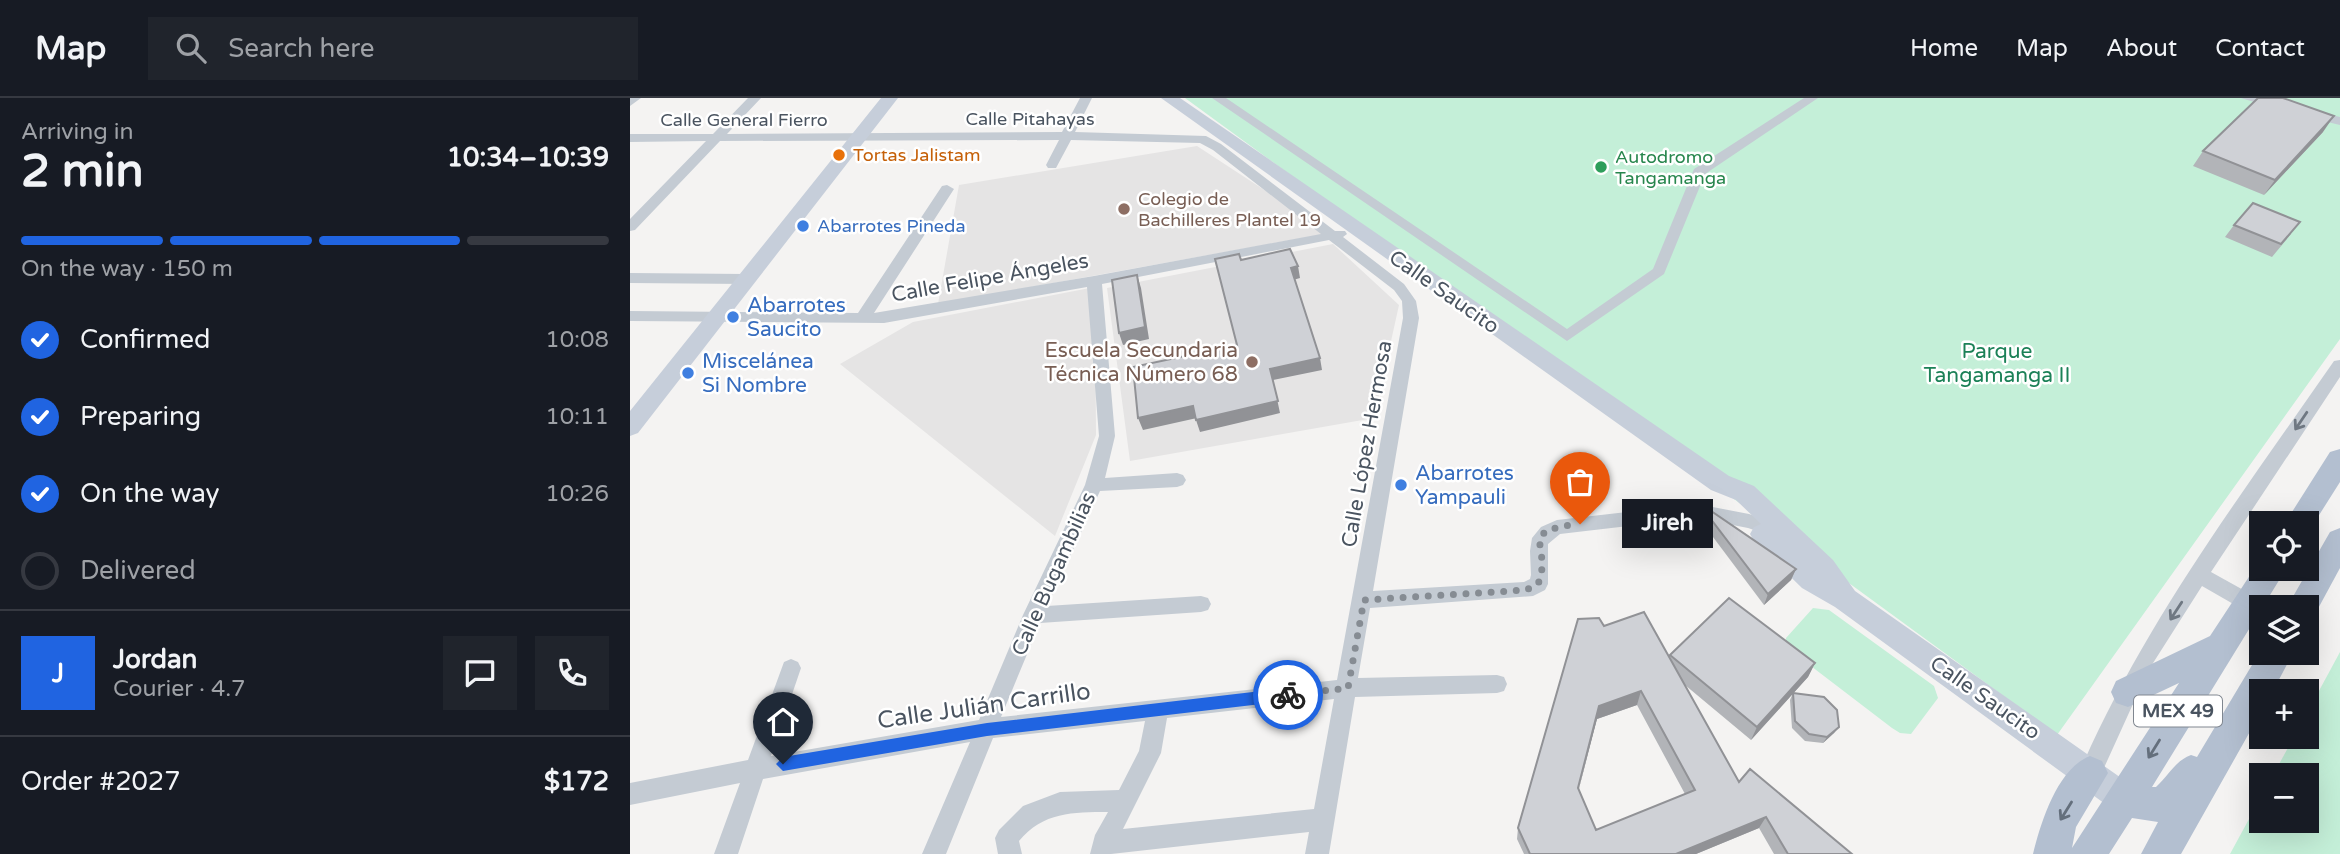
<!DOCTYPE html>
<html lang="en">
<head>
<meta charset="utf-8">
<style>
  :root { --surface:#171b24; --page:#20242c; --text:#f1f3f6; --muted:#9ea1a6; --line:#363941; --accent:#2064e1 }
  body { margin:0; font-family:"Varela Round",sans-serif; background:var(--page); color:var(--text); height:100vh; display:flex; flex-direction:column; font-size:26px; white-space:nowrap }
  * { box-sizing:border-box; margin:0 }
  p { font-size:23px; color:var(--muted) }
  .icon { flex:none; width:38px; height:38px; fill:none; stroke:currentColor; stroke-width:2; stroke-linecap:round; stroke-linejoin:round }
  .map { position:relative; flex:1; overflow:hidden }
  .panel { display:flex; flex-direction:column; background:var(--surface); width:630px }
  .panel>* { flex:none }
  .tools { position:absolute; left:1619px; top:413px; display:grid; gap:14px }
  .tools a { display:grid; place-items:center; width:70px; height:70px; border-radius:0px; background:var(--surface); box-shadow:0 7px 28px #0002; font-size:35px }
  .pin { position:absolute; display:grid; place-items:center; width:60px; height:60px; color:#fff; margin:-72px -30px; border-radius:50% 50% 50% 0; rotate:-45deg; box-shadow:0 0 7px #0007 }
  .pin .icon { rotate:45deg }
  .courier { position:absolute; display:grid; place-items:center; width:70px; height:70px; margin:-35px; border:5px solid #2064e1; border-radius:50%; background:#fff; color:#222; box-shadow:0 2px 9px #0007 }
  .bubble { position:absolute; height:49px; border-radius:0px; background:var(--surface); box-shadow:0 7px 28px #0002; font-size:23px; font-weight:800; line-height:49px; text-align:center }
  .summary em { font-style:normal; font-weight:800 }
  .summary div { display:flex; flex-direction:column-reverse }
  .summary { display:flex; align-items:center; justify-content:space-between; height:119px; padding:0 21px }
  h1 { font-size:46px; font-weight:800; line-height:52px }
  .bar { display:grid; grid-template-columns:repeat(4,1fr); gap:10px 7px; align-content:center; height:84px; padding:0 21px }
  .bar i { height:9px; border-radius:5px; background:var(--line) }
  .bar .active { background:var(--accent) }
  .bar p { grid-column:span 4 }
  .line { display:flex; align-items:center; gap:18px; padding:0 21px; border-top:2px solid var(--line) }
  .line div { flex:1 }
  .round { display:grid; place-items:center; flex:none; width:74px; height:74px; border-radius:0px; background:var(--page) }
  ol { padding:0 21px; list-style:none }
  li { display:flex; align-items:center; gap:21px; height:77px }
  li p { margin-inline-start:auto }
  li .icon { padding:7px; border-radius:50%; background:var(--accent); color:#fff; stroke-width:4 }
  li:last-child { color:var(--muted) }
  li i { width:38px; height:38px; border:4px solid var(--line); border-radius:50% }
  header { display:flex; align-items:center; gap:42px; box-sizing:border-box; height:98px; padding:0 35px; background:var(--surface); border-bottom:2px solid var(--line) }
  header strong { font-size:33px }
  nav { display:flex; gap:38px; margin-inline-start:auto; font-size:24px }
  .search { width:490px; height:63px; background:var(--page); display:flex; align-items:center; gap:18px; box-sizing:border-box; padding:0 24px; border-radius:0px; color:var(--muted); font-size:26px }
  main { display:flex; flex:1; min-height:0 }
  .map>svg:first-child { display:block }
  .education { fill:#e5e4e4 }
  .green { fill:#c4efd8 }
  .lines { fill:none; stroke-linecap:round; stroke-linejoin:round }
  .street { fill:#c4cbd3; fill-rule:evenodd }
  .secondary { fill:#c6ceda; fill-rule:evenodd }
  .primary { fill:#b3bfd0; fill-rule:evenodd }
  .wall { fill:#b2b4b8; fill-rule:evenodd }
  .shaded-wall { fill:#919296 }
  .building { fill:#cfd1d6; stroke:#919296; stroke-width:2; fill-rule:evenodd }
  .oneway { stroke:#6f7882 }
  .oneway2 { stroke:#646f7c }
  .route { fill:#2064e1 }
  .done { stroke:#868c93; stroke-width:7; stroke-dasharray:0 12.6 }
  .food-dot { fill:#e8710a; stroke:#fff; stroke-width:2.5 }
  .leisure-dot { fill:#2e9e5b; stroke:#fff; stroke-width:2.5 }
  .education-dot { fill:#8d6e63; stroke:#fff; stroke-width:2.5 }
  .shop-dot { fill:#3f7fe0; stroke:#fff; stroke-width:2.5 }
  .labels { text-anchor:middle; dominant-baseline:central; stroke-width:5; stroke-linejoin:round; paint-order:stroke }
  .far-street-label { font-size:18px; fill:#4a5460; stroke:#fff }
  .far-food-label { font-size:18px; fill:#c56008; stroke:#fff; text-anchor:start }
  .far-leisure-label { font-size:18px; fill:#27864d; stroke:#fff; text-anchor:start }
  .far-education-label { font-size:18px; fill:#785e54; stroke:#fff; text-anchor:start }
  .far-shop-label { font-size:18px; fill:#366cbe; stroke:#fff; text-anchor:start }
  .shield { fill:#fff; stroke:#808790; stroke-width:2 }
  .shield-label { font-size:19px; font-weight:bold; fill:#4a5460 }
  .street-label { font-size:21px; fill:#4a5460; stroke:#fff }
  .shop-label { font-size:21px; fill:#366cbe; stroke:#fff; text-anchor:start }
  .education-label { font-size:21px; fill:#785e54; stroke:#fff; text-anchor:end }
  .park-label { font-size:21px; fill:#1b8157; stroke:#fff }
  .near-street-label { font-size:24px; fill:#4a5460; stroke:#fff }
</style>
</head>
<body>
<header>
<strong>Map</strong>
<div class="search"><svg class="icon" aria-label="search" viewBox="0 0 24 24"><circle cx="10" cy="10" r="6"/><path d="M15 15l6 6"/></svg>Search here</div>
<nav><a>Home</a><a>Map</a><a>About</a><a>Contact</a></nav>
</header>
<main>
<section class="panel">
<div class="summary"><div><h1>2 min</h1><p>Arriving in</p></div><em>10:34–10:39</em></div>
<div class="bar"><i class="active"></i><i class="active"></i><i class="active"></i><i></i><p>On the way · 150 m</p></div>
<ol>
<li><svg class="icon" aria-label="check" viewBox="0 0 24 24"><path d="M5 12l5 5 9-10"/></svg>Confirmed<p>10:08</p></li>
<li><svg class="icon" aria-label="check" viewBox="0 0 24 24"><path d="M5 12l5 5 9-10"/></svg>Preparing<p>10:11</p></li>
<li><svg class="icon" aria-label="check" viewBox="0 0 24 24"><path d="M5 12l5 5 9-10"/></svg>On the way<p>10:26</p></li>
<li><i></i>Delivered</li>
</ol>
<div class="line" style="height:126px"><b class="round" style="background:var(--accent);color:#fff">J</b><div><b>Jordan</b><p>Courier · 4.7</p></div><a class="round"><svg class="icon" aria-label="chat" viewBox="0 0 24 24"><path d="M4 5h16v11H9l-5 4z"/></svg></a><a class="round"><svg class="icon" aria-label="phone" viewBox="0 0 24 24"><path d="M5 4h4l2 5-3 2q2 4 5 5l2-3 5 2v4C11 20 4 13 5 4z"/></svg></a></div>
<div class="line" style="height:91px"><div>Order #2027</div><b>$172</b></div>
</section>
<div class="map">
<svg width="1710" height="756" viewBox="0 0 1710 756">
  <rect width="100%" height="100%" fill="#f4f3f2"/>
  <path class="education" d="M 567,48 L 700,135 L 308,206 L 329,87 Z
    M 703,146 L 769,207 L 744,320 L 500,363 L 477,190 Z
    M 465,189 L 466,337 L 425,438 L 210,266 L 283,224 Z"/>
  <path class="green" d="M 555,0 L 1710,0 L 1710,241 L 1427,637 Z
    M 1183,510 L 1199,512 L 1304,588 L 1308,600 L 1281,636 L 1270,635 L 1262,630 L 1156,549 L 1156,540 Z
    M 1710,554 L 1710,756 L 1600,756 L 1631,699 L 1631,723 L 1676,723 L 1676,677 L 1643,677 L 1664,639 L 1676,639 L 1677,615 Z"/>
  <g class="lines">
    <path class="street" d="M 0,0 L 11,0 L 0,8 Z
      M 118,0 L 131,0 L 97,36 L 432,34 L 450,0 L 462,0 L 445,34 L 576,38 L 591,46 L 705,133 L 715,133 L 717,136 L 713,139 L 774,186 L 786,203 L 789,220 L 743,493 L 894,484 L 900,481 L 901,477 L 900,453 L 902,440 L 911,429 L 927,422 L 1067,406 L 1119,416 L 1157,429 L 1160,434 L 1157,439 L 1151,441 L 1118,430 L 1067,420 L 930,436 L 918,446 L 918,486 L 915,492 L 903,498 L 740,510 L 728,580 L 867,577 L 874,579 L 877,586 L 874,593 L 867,595 L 725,599 L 699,756 L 675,756 L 679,734 L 481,756 L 460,756 L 465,737 L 478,714 C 443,714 413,714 389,743 L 392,756 L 368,756 L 365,740 L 369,732 L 393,708 L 430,694 L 489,692 L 509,653 L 515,623 L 363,640 L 316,756 L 292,756 L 340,644 L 133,681 L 108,756 L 84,756 L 110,685 L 0,707 L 0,685 L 118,662 L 154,564 L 161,561 L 168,564 L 171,570 L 141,658 L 349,622 L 393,517 L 455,387 L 469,338 L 457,189 L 254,225 L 0,223 L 0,213 L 228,215 L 312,88 L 317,87 L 324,91 L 244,215 L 464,178 L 691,136 L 583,52 L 570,45 L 441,42 L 426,70 L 418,70 L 416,67 L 429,42 L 90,43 L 5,132 L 0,133 L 0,121 L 76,43 L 0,44 L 0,36 L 83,36 ZM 699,142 L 764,192 L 772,203 L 773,220 L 707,582 L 371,619 L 410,525 L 571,514 L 578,512 L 581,506 L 578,500 L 571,498 L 417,508 L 470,393 L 547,389 L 553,387 L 556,382 L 553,377 L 547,375 L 475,380 L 485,338 L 472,186 ZM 704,601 L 684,711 L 493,731 L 531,655 L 537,620 Z
      M 582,0 L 596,0 L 937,231 L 1023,171 L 1064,71 L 1174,0 L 1188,0 L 1075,76 L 1034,176 L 937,243 Z
      M 1611,0 L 1632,0 L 1653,7 L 1647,11 Z
      M 1681,12 L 1710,19 L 1710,27 L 1677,19 L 1677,13 Z
      M 0,175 L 116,176 L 123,181 L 116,186 L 0,185 Z
      M 1710,262 L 1710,279 L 1581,474 L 1626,499 L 1629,505 L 1626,511 L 1619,513 L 1612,511 L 1572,488 L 1518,573 L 1468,683 L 1460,686 L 1452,683 L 1449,675 C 1513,526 1612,396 1704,263 Z"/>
    <path class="secondary" d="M 251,0 L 268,0 L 8,335 L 0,338 L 0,313 Z
      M 531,0 L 550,0 L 1099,378 L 1124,388 L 1203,462 L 1225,493 L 1504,689 L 1509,700 L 1504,711 L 1493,715 L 1482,711 L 1205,509 L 1172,490 L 1124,443 L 1120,436 L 1124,429 L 1131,426 L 1106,402 L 1081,392 Z"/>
    <path class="primary" d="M 1710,351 L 1710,384 L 1679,433 L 1676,434 L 1676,425 L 1655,425 L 1700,354 Z
      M 1710,430 L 1710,470 L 1684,518 L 1676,521 L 1676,509 L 1657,509 L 1700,434 Z
      M 1630,462 L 1631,471 L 1656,471 L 1522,689 L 1526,689 C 1539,677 1545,663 1561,657 L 1567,659 L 1631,552 L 1631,555 L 1663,555 L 1643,593 L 1631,593 L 1631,614 L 1551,756 L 1511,756 L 1528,724 L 1502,720 L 1479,756 L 1403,756 C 1411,724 1427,671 1460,658 L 1472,663 L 1478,675 L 1446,729 L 1442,750 L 1549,585 L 1498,609 L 1486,605 L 1481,594 L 1486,583 L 1580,538 Z"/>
  </g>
  <path class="wall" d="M 1693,34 L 1634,97 L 1563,68 L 1573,53 Z
    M 1604,127 L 1661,136 L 1642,159 L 1595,139 Z
    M 1074,412 L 1166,471 L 1161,482 L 1134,507 L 1071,423 Z
    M 974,528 L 1040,560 L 1040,557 L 1185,565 L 1178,579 L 1121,642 L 1055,587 L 1109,684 L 1222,756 L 1144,756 L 1129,730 L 1066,756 L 894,756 L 887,741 L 888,730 ZM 1007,607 L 1055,696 L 966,732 L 948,691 L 967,621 Z
    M 1163,595 L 1209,629 L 1204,635 L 1193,645 L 1175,643 L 1162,630 L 1160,602 Z"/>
  <path class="shaded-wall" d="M 1704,18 L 1693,34 L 1634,97 L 1645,82 Z
    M 668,168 L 670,180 L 663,182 L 661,170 Z
    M 507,177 L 511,190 L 519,241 L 493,247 L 489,235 Z
    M 690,260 L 692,272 L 643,282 L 650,315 L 570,334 L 566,322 L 640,271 Z
    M 563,308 L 567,320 L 513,332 L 508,320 Z
    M 1166,471 L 1161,482 L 1134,507 L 1138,496 Z
    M 1185,565 L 1178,579 L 1121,642 L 1127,629 Z
    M 1011,593 L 1007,607 L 967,621 L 946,702 L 969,608 Z
    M 1209,629 L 1204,635 L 1193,645 L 1197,639 Z
    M 1136,719 L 1129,730 L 1066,756 L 1046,756 Z"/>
  <path class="building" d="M 1628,0 L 1653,0 L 1704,18 L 1645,82 L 1573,53 Z
    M 1623,105 L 1670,124 L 1651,146 L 1604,127 Z
    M 660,151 L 668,168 L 661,170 L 690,260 L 640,271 L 648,303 L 566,322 L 563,308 L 508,320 L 503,269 L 607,247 L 585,161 L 609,156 L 611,162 Z
    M 507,177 L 515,229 L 489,235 L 482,182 Z
    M 1074,412 L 1081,413 L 1166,471 L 1138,496 Z
    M 1099,500 L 1185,565 L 1127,629 L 1040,557 Z
    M 1014,514 L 1109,684 L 1120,671 L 1222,756 L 1158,756 L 1136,719 L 1046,756 L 900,756 L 888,730 L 948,521 L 969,520 L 974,528 ZM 1011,593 L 1065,692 L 966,732 L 948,690 L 969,608 Z
    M 1163,595 L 1194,599 L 1207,612 L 1209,629 L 1197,639 L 1179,636 L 1165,623 Z"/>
  <defs><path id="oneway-shaft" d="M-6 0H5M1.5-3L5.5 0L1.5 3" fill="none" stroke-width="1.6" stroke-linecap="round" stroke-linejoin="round" transform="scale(1.75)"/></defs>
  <g class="oneway">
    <use href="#oneway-shaft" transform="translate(1671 323) rotate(124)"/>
    <use href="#oneway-shaft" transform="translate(1546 513) rotate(123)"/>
  </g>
  <g class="oneway2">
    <use href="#oneway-shaft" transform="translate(1524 651) rotate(122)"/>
    <use href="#oneway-shaft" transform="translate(1436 713) rotate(122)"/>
  </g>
  <path class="route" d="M 658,590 L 665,597 L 658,603 L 357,638 L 153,673 L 146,666 L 153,659 L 357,625 Z"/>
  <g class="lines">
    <path class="done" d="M 658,597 L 718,590 L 734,502 L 896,492 L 908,486 C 924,448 883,433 950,426"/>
  </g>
  <circle class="food-dot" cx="209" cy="57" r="7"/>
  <circle class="leisure-dot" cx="971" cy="69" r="7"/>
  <g class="education-dot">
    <circle cx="494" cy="111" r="7"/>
    <circle cx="622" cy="264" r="7"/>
  </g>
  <g class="shop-dot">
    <circle cx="173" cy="128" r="7"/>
    <circle cx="103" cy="219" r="7"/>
    <circle cx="58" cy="275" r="7"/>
    <circle cx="771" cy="387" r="7"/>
  </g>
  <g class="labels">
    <g class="far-street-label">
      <text x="400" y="21">Calle Pitahayas</text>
      <text x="114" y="22">Calle General Fierro</text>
    </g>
    <g class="far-food-label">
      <text x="223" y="57">Tortas Jalistam</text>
    </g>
    <g class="far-leisure-label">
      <text x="985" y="59">Autodromo<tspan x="985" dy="21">Tangamanga</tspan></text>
    </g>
    <g class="far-education-label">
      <text x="508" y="101">Colegio de<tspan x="508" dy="21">Bachilleres Plantel 19</tspan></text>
    </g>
    <g class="far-shop-label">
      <text x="187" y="128">Abarrotes Pineda</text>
    </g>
    <rect class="shield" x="1504" y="597.5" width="88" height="31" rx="5"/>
    <g class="shield-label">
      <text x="1548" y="613">MEX 49</text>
    </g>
    <g class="street-label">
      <text transform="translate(360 180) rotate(-10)">Calle Felipe Ángeles</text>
      <text transform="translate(814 194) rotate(35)">Calle Saucito</text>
      <text transform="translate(737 346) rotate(-80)">Calle López Hermosa</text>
      <text transform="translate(424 476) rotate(-66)">Calle Bugambilias</text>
      <text transform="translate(1355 600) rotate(35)">Calle Saucito</text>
    </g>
    <g class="shop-label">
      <text x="117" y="207">Abarrotes<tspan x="117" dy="24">Saucito</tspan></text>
      <text x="72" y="263">Miscelánea<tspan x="72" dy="24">Si Nombre</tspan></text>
      <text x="785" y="375">Abarrotes<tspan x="785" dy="24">Yampauli</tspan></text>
    </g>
    <g class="education-label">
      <text x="608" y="252">Escuela Secundaria<tspan x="608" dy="24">Técnica Número 68</tspan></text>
    </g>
    <g class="park-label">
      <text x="1367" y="253">Parque<tspan x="1367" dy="24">Tangamanga II</tspan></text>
    </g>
    <g class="near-street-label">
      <text transform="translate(354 608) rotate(-8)">Calle Julián Carrillo</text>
    </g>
  </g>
</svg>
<div class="tools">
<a><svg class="icon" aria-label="locate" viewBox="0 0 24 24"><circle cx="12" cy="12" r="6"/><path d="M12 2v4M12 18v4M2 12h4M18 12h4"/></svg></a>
<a><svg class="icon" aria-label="layers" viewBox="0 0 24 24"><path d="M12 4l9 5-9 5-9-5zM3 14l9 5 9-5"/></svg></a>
<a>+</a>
<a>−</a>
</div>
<div class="pin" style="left:950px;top:426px;background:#ea580c"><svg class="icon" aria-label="bag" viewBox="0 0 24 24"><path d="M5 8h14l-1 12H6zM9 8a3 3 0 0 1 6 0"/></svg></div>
<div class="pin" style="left:153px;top:666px;background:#1f2937"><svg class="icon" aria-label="home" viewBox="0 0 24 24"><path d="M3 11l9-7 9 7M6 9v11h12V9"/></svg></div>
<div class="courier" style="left:658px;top:597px"><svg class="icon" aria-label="bike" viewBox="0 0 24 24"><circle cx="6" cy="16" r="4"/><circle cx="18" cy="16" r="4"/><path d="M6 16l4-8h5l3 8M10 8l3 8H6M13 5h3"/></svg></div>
<div class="bubble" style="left:992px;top:401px;width:91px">Jireh</div>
</div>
</main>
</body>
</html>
